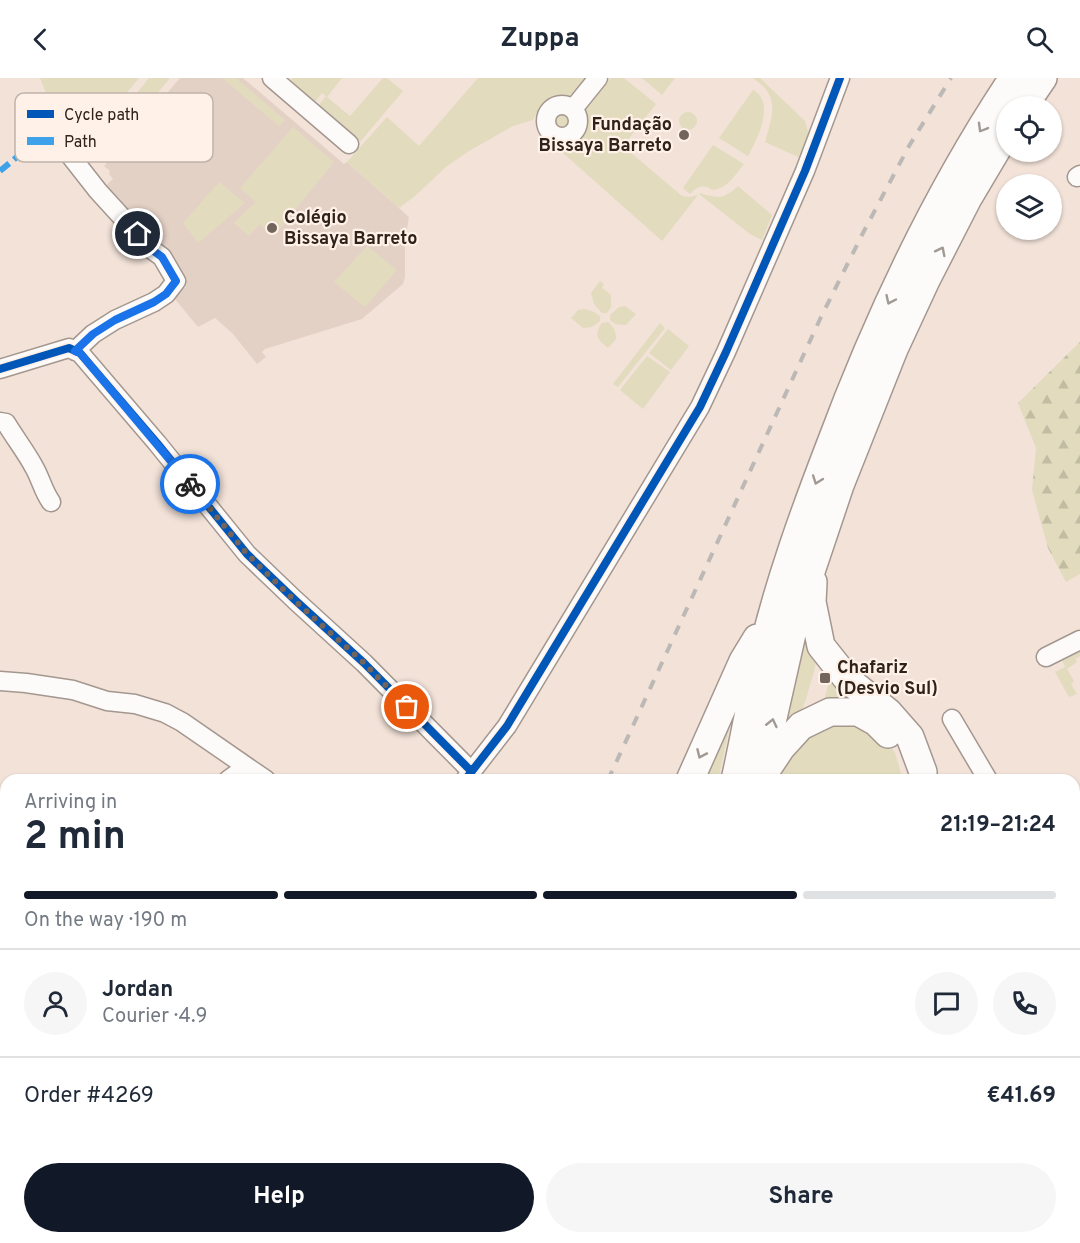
<!DOCTYPE html>
<html lang="en">
<head>
<meta charset="utf-8">
<style>
  :root { --surface:#fff; --page:#f6f6f7; --text:#1f2937; --muted:#747a83; --line:#e0e1e3; --accent:#111827 }
  body { margin:0; font-family:Overpass,sans-serif; background:var(--page); color:var(--text); height:100vh; display:flex; flex-direction:column; font-size:22px; white-space:nowrap }
  * { box-sizing:border-box; margin:0 }
  p { font-size:20px; color:var(--muted) }
  .icon { flex:none; width:33px; height:33px; fill:none; stroke:currentColor; stroke-width:2; stroke-linecap:round; stroke-linejoin:round }
  .map { position:relative; flex:1; overflow:hidden }
  .drawer { position:absolute; left:0px; top:696px; width:1080px; height:470px; display:flex; flex-direction:column; background:var(--surface); border-radius:18px 18px 0 0; box-shadow:0 2px 4px #0004 }
  .drawer>* { flex:none }
  .buttons { position:absolute; left:996px; top:18px; display:grid; gap:12px }
  .buttons a { display:grid; place-items:center; width:66px; height:66px; border-radius:50%; background:var(--surface); box-shadow:0 2px 4px #0004; font-size:30px }
  .pin { position:absolute; display:grid; place-items:center; width:51px; height:51px; color:#fff; margin:-26px; border:3px solid #fff; border-radius:50%; box-shadow:0 2px 6px #0007 }
  .courier { position:absolute; display:grid; place-items:center; width:60px; height:60px; margin:-30px; border:4px solid #1a73e8; border-radius:50%; background:#fff; color:#222; box-shadow:0 2px 8px #0007 }
  .head em { font-style:normal; font-weight:700 }
  .head div { display:flex; flex-direction:column-reverse }
  .head { display:flex; align-items:center; justify-content:space-between; height:102px; padding:0 24px }
  h1 { font-size:39px; font-weight:700; line-height:45px }
  .bar { display:grid; grid-template-columns:repeat(4,1fr); gap:9px 6px; align-content:center; height:72px; padding:0 24px }
  .bar i { height:8px; border-radius:4px; background:var(--line) }
  .bar .on { background:var(--accent) }
  .bar p { grid-column:span 4 }
  .line { display:flex; align-items:center; gap:15px; padding:0 24px; border-top:2px solid var(--line) }
  .line div { flex:1 }
  .round { display:grid; place-items:center; flex:none; width:63px; height:63px; border-radius:32px; background:var(--page) }
  .button { display:flex; gap:12px; margin-top:auto; padding:12px 24px }
  .button a { flex:1; height:69px; border-radius:36px; background:var(--accent); color:#fff; font-size:24px; font-weight:700; line-height:69px; text-align:center }
  .button a+a { background:var(--page); color:var(--text) }
  header { display:flex; justify-content:space-between; align-items:center; height:78px; padding:0 24px; background:var(--surface); font-size:27px; font-weight:700 }
  .map>svg:first-child { display:block }
  .education { fill:#e4d1c6 }
  .green { fill:#e2dbbe }
  .forest { fill:url(#forest-firs) }
  .lines { fill:none; stroke-linecap:round; stroke-linejoin:round }
  .minor-casing { stroke:#a4978f; stroke-width:21 }
  .highway-casing { stroke:#a4978f; stroke-width:30 }
  .minor { stroke:#fdfbf9; stroke-width:18 }
  .highway { stroke:#fdfbf9; stroke-width:27 }
  .rail { stroke:#bcb8b5; stroke-width:4; stroke-dasharray:10 10; stroke-linecap:butt }
  .quiet { stroke:#3ea2ea; stroke-width:6; stroke-dasharray:12 6; stroke-linecap:butt }
  .cycleway-casing { stroke:#fff1e7; stroke-width:11 }
  .cycleway { stroke:#0057b8; stroke-width:8 }
  .oneway { stroke:#a09994 }
  .done { stroke:#73655c; stroke-width:6; stroke-dasharray:0 10.8 }
  .route { stroke:#1a73e8; stroke-width:8 }
  .poi-dot { fill:#73655c; stroke:#fff1e7; stroke-width:2 }
  .labels { text-anchor:middle; dominant-baseline:central; stroke-width:4.5; stroke-linejoin:round; paint-order:stroke }
  .poi-label { font-size:18px; font-weight:bold; fill:#2e2219; stroke:#fff1e7; text-anchor:start }
  .key { fill:#fff1e7; stroke:#c0b3a9; stroke-width:1.5 }
  .key-label { font-size:16px; fill:#2e2219 }
</style>
</head>
<body>
<header><svg class="icon" aria-label="back" viewBox="0 0 24 24"><path d="M15 5l-7 7 7 7"/></svg>Zuppa<svg class="icon" aria-label="search" viewBox="0 0 24 24"><circle cx="10" cy="10" r="6"/><path d="M15 15l6 6"/></svg></header>
<div class="map">
<svg width="1080" height="1165" viewBox="0 0 1080 1165">
  <defs>
    <pattern id="forest-firs" width="22" height="20" patternUnits="userSpaceOnUse" patternTransform="scale(1.5)"><rect width="22" height="20" fill="#e2dbbe"/><path d="M5 1l3.5 6h-7zM16 11l3.5 6h-7z" fill="#c2bca3"/></pattern>
  </defs>
  <rect width="100%" height="100%" fill="#f2e2d8"/>
  <path class="education" d="M 180,0 L 243,0 L 344,86 L 347,84 L 409,139 L 405,162 L 405,199 L 403,206 L 362,241 L 265,271 L 262,274 L 266,279 L 257,286 L 233,256 L 215,240 L 198,249 L 175,221 L 180,213 L 186,209 L 175,194 L 103,110 L 113,101 L 109,96 L 110,93 L 104,88 L 144,42 L 148,45 L 154,37 L 151,34 Z"/>
  <path class="green" d="M 40,0 L 139,0 L 83,67 L 75,60 L 80,55 L 71,44 L 65,48 L 49,23 Z
    M 149,0 L 170,0 L 148,26 L 136,16 Z
    M 222,0 L 236,0 L 285,42 L 279,48 Z
    M 292,0 L 342,0 L 327,19 L 350,38 L 383,0 L 387,0 L 403,13 L 360,64 L 319,27 L 326,18 L 322,15 L 315,24 L 291,2 Z
    M 478,0 L 585,0 L 569,19 C 550,15 540,27 533,42 L 513,48 L 469,73 L 447,88 L 415,118 L 399,130 L 347,84 L 387,39 L 419,68 Z
    M 611,0 L 624,0 L 656,26 L 623,68 L 682,118 L 689,119 L 698,117 L 662,163 L 553,66 C 571,68 597,53 584,32 Z
    M 642,0 L 675,0 L 662,17 Z
    M 753,0 L 760,0 L 805,43 L 809,57 L 803,81 L 765,64 C 769,49 778,28 767,13 C 764,8 758,4 753,0 Z
    M 753,12 C 776,24 757,62 748,78 L 719,60 Z
    M552 43a10 10 0 1 1 20 0a10 10 0 1 1-20 0Z
    M679 43a9 9 0 1 1 18 0a9 9 0 1 1-18 0Z
    M 293,49 L 334,84 L 274,158 L 260,146 L 249,158 L 234,145 L 256,124 L 240,110 Z
    M 713,67 L 744,86 C 735,97 728,110 713,112 C 703,106 697,108 690,116 L 683,110 Z
    M 219,104 L 245,125 L 198,165 L 183,145 Z
    M 738,108 L 772,137 L 762,162 L 750,156 L 699,116 L 700,115 C 719,121 724,121 738,108 Z
    M 367,168 L 397,192 L 365,229 L 334,204 Z
    M 600,203 L 604,206 L 602,210 L 611,217 L 611,229 L 607,235 L 602,235 L 594,226 L 591,215 Z
    M 625,228 L 636,236 L 626,247 L 615,246 L 610,242 L 610,237 L 619,229 Z
    M 585,231 L 594,234 L 600,238 L 600,243 L 592,249 L 583,250 L 571,240 L 578,232 Z
    M 608,244 C 614,249 616,254 616,261 L 608,270 C 598,262 593,257 602,245 Z
    M 660,245 L 665,250 L 618,309 L 613,306 Z
    M 668,251 L 689,268 L 671,292 L 649,275 Z
    M 647,278 L 670,294 L 643,331 L 620,312 Z
    M 807,558 L 816,583 L 814,593 L 806,621 L 800,637 L 784,650 Z
    M 1080,569 L 1080,578 L 1075,581 L 1077,584 L 1067,591 L 1074,603 L 1071,606 L 1077,616 L 1069,619 L 1055,594 L 1065,589 L 1061,578 Z
    M 831,596 L 861,622 L 823,627 Z
    M 732,638 L 718,702 L 695,702 Z
    M 846,641 L 889,665 L 895,675 L 903,702 L 775,702 L 793,664 Z
    M 0,974 L 6,975 L 6,1006 L 0,1006 Z
    M 0,1037 L 6,1037 L 6,1160 L 19,1160 L 11,1165 L 0,1165 Z"/>
  <path class="forest" d="M 1080,264 L 1080,496 L 1066,504 L 1048,470 L 1032,412 L 1036,370 L 1018,325 Z"/>
  <g class="lines">
    <g class="minor-casing">
      <path id="minor" d="M 272,0 L 349,66
        M546 43a16 16 0 1 1 32 0a16 16 0 1 1-32 0Z
        M 573,31 L 598,0
        M 35,64 C 43,58 50,56 58,62 L 98,113 L 151,171 L 162,179 L 176,203 L 166,216 L 154,224 L 115,242 L 93,256 L 75,273
        M 1077,99 L 1080,97
        M 0,291 L 69,270 L 80,275 L 157,365 L 247,476 L 295,522 L 364,585 L 471,693
        M 0,344 L 6,345 C 15,360 26,374 34,389 C 41,401 43,413 51,424
        M 1046,579 L 1080,562
        M 0,603 L 26,605 L 73,612 L 107,623 L 135,626 L 165,635 L 182,644 L 266,702
        M 952,641 L 988,702
        M 228,702 L 246,689
        M 465,702 L 507,648 L 700,329 L 726,274 L 805,93 L 840,0
        M 1074,773 L 1080,773
        M 1074,850 L 1080,845
        M 1074,967 L 1080,971
        M 113,1160 L 119,1165
        M 531,1160 L 531,1165
        M 166,1165 L 178,1160
        M 351,1165 L 353,1160
        M 683,1165 L 685,1160
        M 804,1165 L 818,1160
        M 847,1165 L 849,1160"/>
    </g>
    <g class="highway-casing">
      <path id="highway" d="M 1024,28 L 1043,0
        M 813,504 L 812,524 L 821,568 L 848,602 L 888,634 L 910,659 L 923,694 L 923,702
        M 765,694 L 781,670 L 801,648 L 830,634 L 858,634 L 876,644 L 888,656
        M 690,702 L 743,583 L 757,560
        M 735,702 C 745,658 752,612 764,568 C 780,501 804,435 829,370 C 877,241 936,115 1013,0
        M 759,702 L 796,538 L 840,407 L 894,271 L 926,202 L 968,120 L 1006,56
        M 631,1165 L 633,1160
        M 656,1165 L 657,1160"/>
    </g>
    <use href="#minor" class="minor"/>
    <use href="#highway" class="highway"/>
    <path class="rail" d="M 608,702 L 821,239 L 864,153 L 909,68 L 951,0
      M 397,1165 L 399,1160"/>
    <path class="quiet" d="M 0,93 L 35,64"/>
    <g class="cycleway-casing">
      <path id="cycleway" d="M 0,291 L 69,270 L 80,275 L 157,365 L 247,476 L 295,522 L 364,585 L 471,693
        M 465,702 L 507,648 L 700,329 L 726,274 L 805,93 L 840,0"/>
    </g>
    <use href="#cycleway" class="cycleway"/>
  </g>
  <defs><path id="oneway-chevron" d="M-2-3.5L2.5 0L-2 3.5" fill="none" stroke-width="1.6" stroke-linecap="round" stroke-linejoin="round" transform="scale(1.5)"/></defs>
  <g class="oneway">
    <use href="#oneway-chevron" transform="translate(982 50) rotate(120)"/>
    <use href="#oneway-chevron" transform="translate(941 173) rotate(-63)"/>
    <use href="#oneway-chevron" transform="translate(890 222) rotate(115)"/>
    <use href="#oneway-chevron" transform="translate(817 402) rotate(110)"/>
    <use href="#oneway-chevron" transform="translate(772 645) rotate(-77)"/>
    <use href="#oneway-chevron" transform="translate(701 676) rotate(114)"/>
  </g>
  <g class="lines">
    <path class="done" d="M 190,406 L 247,476 L 294,522 L 364,585 L 407,629"/>
    <path class="route" d="M 138,156 L 151,171 L 162,179 L 176,203 L 166,216 L 154,224 L 115,242 L 93,256 L 75,273 L 80,275 L 190,406"/>
  </g>
  <g class="poi-dot">
    <circle cx="684" cy="57" r="6"/>
    <circle cx="272" cy="150" r="6"/>
    <rect x="819" y="594" width="12" height="12" rx="3"/>
  </g>
  <g class="labels">
    <g class="poi-label">
      <text x="672" y="47" text-anchor="end">Fundação<tspan x="672" dy="21">Bissaya Barreto</tspan></text>
      <text x="284" y="140">Colégio<tspan x="284" dy="21">Bissaya Barreto</tspan></text>
      <text x="837" y="590">Chafariz<tspan x="837" dy="21">(Desvio Sul)</tspan></text>
    </g>
  </g>
  <rect x="15" y="15" width="198" height="69" rx="9" class="key"/>
  <rect x="27" y="32" width="27" height="8" fill="#0057b8"/>
  <rect x="27" y="59" width="27" height="8" fill="#3ea2ea"/>
  <g class="key-label">
    <text x="64" y="42">Cycle path</text>
    <text x="64" y="69">Path</text>
  </g>
</svg>
<div class="buttons">
<a><svg class="icon" aria-label="locate" viewBox="0 0 24 24"><circle cx="12" cy="12" r="6"/><path d="M12 2v4M12 18v4M2 12h4M18 12h4"/></svg></a>
<a><svg class="icon" aria-label="layers" viewBox="0 0 24 24"><path d="M12 4l9 5-9 5-9-5zM3 14l9 5 9-5"/></svg></a>
</div>
<div class="pin" style="left:407px;top:629px;background:#ea580c"><svg class="icon" aria-label="bag" viewBox="0 0 24 24"><path d="M5 8h14l-1 12H6zM9 8a3 3 0 0 1 6 0"/></svg></div>
<div class="pin" style="left:138px;top:156px;background:#1f2937"><svg class="icon" aria-label="home" viewBox="0 0 24 24"><path d="M3 11l9-7 9 7M6 9v11h12V9"/></svg></div>
<div class="courier" style="left:190px;top:406px"><svg class="icon" aria-label="bike" viewBox="0 0 24 24"><circle cx="6" cy="16" r="4"/><circle cx="18" cy="16" r="4"/><path d="M6 16l4-8h5l3 8M10 8l3 8H6M13 5h3"/></svg></div>
<section class="drawer">
<div class="head"><div><h1>2 min</h1><p>Arriving in</p></div><em>21:19–21:24</em></div>
<div class="bar"><i class="on"></i><i class="on"></i><i class="on"></i><i></i><p>On the way · 190 m</p></div>
<div class="line" style="height:108px"><a class="round"><svg class="icon" aria-label="person" viewBox="0 0 24 24"><circle cx="12" cy="8" r="4"/><path d="M4 21q1-7 8-7t8 7"/></svg></a><div><b>Jordan</b><p>Courier · 4.9</p></div><a class="round"><svg class="icon" aria-label="chat" viewBox="0 0 24 24"><path d="M4 5h16v11H9l-5 4z"/></svg></a><a class="round"><svg class="icon" aria-label="phone" viewBox="0 0 24 24"><path d="M5 4h4l2 5-3 2q2 4 5 5l2-3 5 2v4C11 20 4 13 5 4z"/></svg></a></div>
<div class="line" style="height:78px"><div>Order #4269</div><b>€41.69</b></div>
<div class="button"><a>Help</a><a>Share</a></div>
</section>
</div>
</body>
</html>
